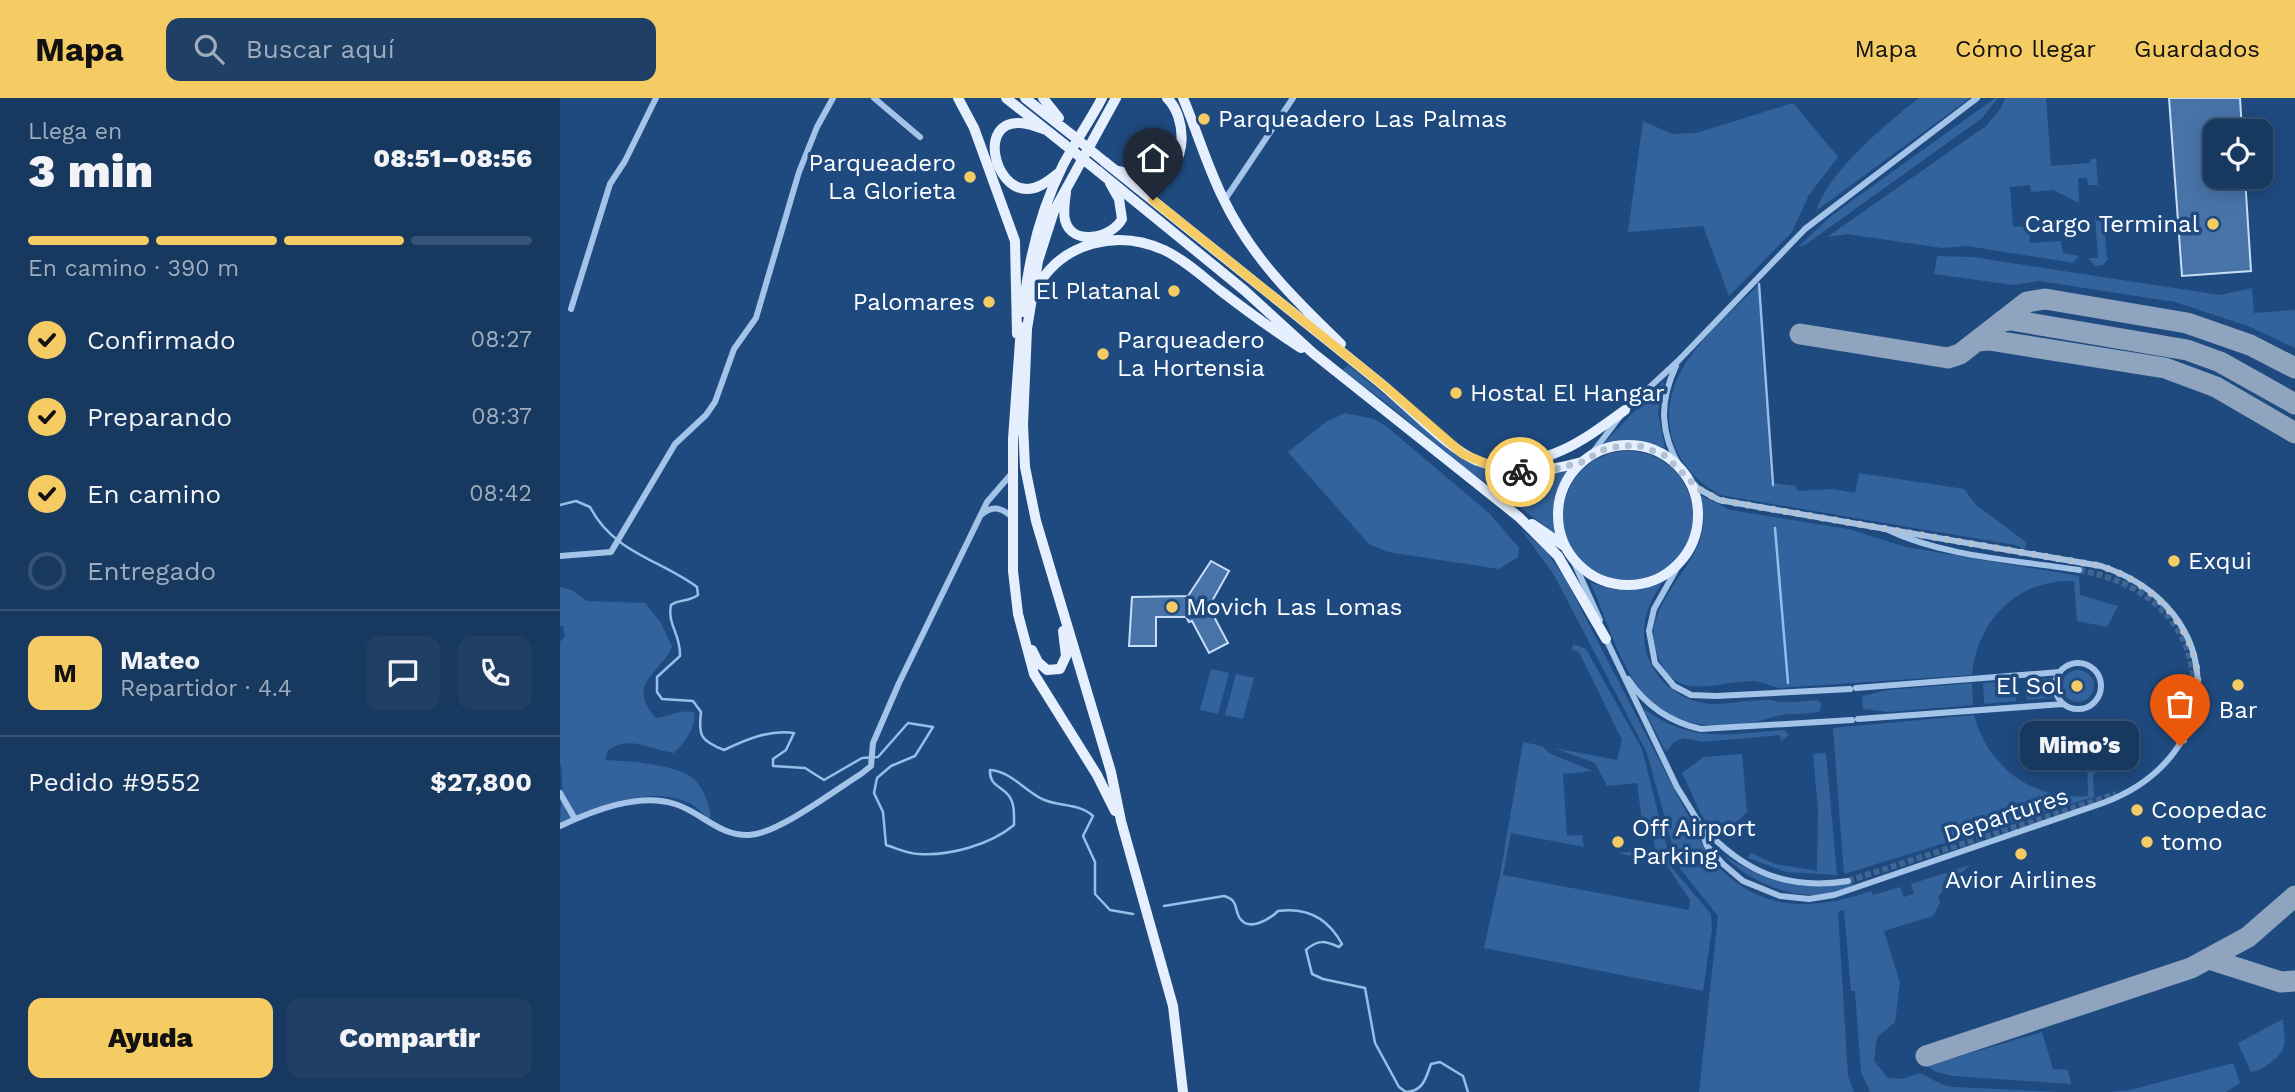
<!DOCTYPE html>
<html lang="es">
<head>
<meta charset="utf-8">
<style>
  :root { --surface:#17385f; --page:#203f65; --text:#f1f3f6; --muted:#9eacbd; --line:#365274; --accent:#f5cb64 }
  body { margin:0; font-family:"Work Sans",sans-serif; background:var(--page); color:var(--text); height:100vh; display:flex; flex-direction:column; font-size:26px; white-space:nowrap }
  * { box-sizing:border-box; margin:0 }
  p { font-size:23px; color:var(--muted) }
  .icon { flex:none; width:38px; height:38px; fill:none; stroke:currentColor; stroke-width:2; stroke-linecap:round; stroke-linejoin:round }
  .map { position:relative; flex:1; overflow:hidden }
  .sheet { display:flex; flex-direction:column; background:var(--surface); width:560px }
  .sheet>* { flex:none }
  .controls { position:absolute; left:1643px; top:21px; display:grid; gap:14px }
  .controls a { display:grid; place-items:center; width:70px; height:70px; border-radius:14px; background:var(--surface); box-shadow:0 4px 18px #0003,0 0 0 2px var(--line); font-size:35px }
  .pin { position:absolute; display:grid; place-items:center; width:60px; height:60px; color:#fff; margin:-72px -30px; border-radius:50% 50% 50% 0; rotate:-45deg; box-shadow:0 0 7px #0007 }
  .pin .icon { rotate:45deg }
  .courier { position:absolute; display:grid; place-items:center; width:70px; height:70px; margin:-35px; border:5px solid #f5cb64; border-radius:50%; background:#fff; color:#222; box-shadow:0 2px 9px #0007 }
  .bubble { position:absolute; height:49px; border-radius:14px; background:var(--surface); box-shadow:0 4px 18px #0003,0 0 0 2px var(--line); font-size:23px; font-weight:800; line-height:49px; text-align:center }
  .overview em { font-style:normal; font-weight:800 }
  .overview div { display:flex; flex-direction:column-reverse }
  .overview { display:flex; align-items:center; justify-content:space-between; height:119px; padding:0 28px }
  h1 { font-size:46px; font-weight:800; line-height:52px }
  .bar { display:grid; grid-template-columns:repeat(4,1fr); gap:10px 7px; align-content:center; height:84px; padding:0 28px }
  .bar i { height:9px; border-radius:5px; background:var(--line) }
  .bar .current { background:var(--accent) }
  .bar p { grid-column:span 4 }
  .line { display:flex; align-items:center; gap:18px; padding:0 28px; border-top:2px solid var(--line) }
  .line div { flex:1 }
  .round { display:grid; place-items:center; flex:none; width:74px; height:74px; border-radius:14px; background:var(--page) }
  ol { padding:0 28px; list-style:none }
  li { display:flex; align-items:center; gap:21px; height:77px }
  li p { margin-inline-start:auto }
  li .icon { padding:7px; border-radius:50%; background:var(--accent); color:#111; stroke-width:4 }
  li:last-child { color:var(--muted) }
  li i { width:38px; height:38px; border:4px solid var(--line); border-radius:50% }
  .action { display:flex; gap:14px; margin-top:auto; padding:14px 28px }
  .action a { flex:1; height:80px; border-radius:14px; background:var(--accent); color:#111; font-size:28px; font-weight:800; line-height:80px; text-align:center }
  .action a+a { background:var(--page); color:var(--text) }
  header { display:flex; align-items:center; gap:42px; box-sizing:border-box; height:98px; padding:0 35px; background:var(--accent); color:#111 }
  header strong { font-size:33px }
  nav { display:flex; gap:38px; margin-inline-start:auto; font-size:24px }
  .search { width:490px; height:63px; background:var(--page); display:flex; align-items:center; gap:18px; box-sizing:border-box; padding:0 24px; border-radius:14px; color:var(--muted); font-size:26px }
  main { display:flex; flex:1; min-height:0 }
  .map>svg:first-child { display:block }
  .green { fill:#33639d }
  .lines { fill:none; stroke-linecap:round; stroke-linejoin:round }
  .stream { stroke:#97bee9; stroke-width:2.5 }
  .taxiway { stroke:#8fa4bf; stroke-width:21 }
  .building { fill:#4873a9; stroke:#c8ddf6; stroke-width:2 }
  .minor-tunnel { stroke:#416592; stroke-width:6; stroke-dasharray:6 3; stroke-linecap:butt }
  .minor { stroke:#a4c3e8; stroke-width:6 }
  .primary { stroke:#e6effd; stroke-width:10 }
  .primary-bridge { stroke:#e6effd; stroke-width:10 }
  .done { stroke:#b1c0d2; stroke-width:7; stroke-dasharray:0 12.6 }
  .route { stroke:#f5cb64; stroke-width:9 }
  .poi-dot { fill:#f5cb64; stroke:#1f4a7f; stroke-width:2.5 }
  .labels { text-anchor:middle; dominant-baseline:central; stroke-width:7; stroke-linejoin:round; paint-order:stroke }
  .poi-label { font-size:24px; fill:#fff; stroke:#1f4a7f; text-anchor:start }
  .street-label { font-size:24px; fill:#fff; stroke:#1f4a7f }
</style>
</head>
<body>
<header>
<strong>Mapa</strong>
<div class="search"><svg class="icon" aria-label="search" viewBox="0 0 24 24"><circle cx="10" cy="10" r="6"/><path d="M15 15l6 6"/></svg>Buscar aquí</div>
<nav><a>Mapa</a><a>Cómo llegar</a><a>Guardados</a></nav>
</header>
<main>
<section class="sheet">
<div class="overview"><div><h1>3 min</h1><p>Llega en</p></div><em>08:51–08:56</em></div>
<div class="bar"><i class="current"></i><i class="current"></i><i class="current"></i><i></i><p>En camino · 390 m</p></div>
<ol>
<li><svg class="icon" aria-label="check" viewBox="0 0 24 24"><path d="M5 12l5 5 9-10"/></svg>Confirmado<p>08:27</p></li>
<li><svg class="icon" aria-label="check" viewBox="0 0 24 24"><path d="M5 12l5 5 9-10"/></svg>Preparando<p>08:37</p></li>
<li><svg class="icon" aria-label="check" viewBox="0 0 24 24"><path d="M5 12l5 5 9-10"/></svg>En camino<p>08:42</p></li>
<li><i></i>Entregado</li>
</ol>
<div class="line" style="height:126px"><b class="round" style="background:var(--accent);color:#111">M</b><div><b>Mateo</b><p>Repartidor · 4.4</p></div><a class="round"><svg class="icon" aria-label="chat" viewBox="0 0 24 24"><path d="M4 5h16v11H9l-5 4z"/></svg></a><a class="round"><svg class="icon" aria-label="phone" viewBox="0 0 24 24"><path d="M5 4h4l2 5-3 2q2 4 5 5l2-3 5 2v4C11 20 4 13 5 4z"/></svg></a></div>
<div class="line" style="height:91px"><div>Pedido #9552</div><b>$27,800</b></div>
<div class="action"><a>Ayuda</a><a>Compartir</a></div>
</section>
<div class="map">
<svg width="1735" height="994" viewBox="0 0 1735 994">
  <rect width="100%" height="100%" fill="#1f4a7f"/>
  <path class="green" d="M 1359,0 L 1410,0 L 1257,112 C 1267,75 1329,23 1359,0 Z
    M 1435,0 L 1438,0 L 1421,21 L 1245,147 L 1238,149 L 1271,118 Z
    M 1445,0 L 1486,0 L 1491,68 L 1530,65 L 1530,61 L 1536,61 L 1538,87 L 1528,87 L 1527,80 L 1518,80 L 1519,105 L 1493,92 L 1471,94 L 1470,87 L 1450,89 L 1453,129 L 1469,128 L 1470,145 L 1501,143 L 1503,155 L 1519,158 L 1513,165 L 1408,148 L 1382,150 L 1287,136 L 1267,139 L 1426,28 L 1441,10 Z
    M 1233,5 L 1278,59 L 1249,97 L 1232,134 L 1169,198 L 1143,128 L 1068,134 L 1083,23 L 1112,36 L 1136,35 Z
    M 1543,116 L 1547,160 L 1549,160 L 1543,167 L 1535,168 L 1528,160 L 1538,160 L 1535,117 Z
    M 1377,158 L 1412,159 L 1660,197 L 1692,190 L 1694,215 L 1735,212 L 1735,250 L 1688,228 L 1615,204 L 1479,183 L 1454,187 L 1374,176 Z
    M 1198,187 L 1211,385 L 1236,388 L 1237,393 L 1273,391 L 1295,395 L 1299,375 L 1404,391 L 1416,407 L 1466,444 L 1465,451 L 1455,447 L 1160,397 C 1137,384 1119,365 1112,340 C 1095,273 1158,229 1198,187 Z
    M 788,267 L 905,362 C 941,381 973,383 1011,370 C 996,390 990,411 995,435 L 901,367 L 824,303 L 782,273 Z
    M 1104,283 L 1098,315 L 1105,350 L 1075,342 L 1043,346 Z
    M 785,315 L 814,321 L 826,328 L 930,416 L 959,450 L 958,459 L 939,471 L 828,454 L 809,446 L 728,354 L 766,324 Z
    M1003 418a65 65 0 1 1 130 0a65 65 0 1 1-130 0Z
    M 1140,397 L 1170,412 L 1288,431 L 1346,449 L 1519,478 L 1520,497 L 1558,508 L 1547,529 L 1517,523 L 1514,483 C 1457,481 1417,523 1412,577 L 1218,590 C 1210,587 1200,583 1192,583 C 1173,583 1138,593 1122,586 C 1111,581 1105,573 1100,563 C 1077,517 1123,484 1139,445 C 1145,430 1144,413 1140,397 Z
    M 961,431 L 987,454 L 1006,482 L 1149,758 C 1193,813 1248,815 1311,793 L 1313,797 L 1340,789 L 1344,799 L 1354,796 L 1351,786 L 1410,767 L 1378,798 L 1380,804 L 1373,818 L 1324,833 L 1340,885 L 1335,924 L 1317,939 L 1314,963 L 1328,980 L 1342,981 L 1360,975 L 1383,987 L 1394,989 L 1498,994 L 1310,994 L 1301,974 L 1295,893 L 1291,893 L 1284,812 L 1278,814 L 1288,978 L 1294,994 L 1139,994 L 1158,818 L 1118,768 L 1087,655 L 994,477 Z
    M 1104,483 C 1089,502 1081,524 1085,548 C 1091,581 1121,606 1154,606 C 1171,606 1187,602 1203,602 C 1209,601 1213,603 1219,604 C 1231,605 1245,603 1257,602 L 1261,605 L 1260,613 C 1246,618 1231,614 1217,618 C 1169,634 1108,634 1077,587 C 1056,557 1045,517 1030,484 C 1056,495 1078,495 1104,483 Z
    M 0,489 L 12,492 L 27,503 L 85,505 L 101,525 L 112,549 C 98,578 66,586 96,620 C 110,619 121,610 135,615 C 134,632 126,643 114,655 C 88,651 71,637 48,652 L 45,662 C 67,663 121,666 136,683 C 145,694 148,705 151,718 L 148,721 C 142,715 135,707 127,704 C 88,687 36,710 0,725 C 0,703 5,685 0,664 L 0,544 L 5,538 L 3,528 L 0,528 Z
    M 1013,546 L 1026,551 L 1082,651 L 1112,770 L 1151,816 L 1152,831 L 1143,893 L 924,850 L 940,777 L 963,644 L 982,648 L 989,655 L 1033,673 L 1003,676 L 1007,738 L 1022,737 L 1024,749 L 951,735 L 943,777 L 1129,812 L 1130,802 L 1105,765 L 1058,755 L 1095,751 L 1092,729 L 1083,730 L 1077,685 L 1047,688 L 1035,665 L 994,650 L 1057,662 L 1062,642 L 1019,554 L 1012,552 Z
    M 651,571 L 669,575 L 658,616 L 640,612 Z
    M1502 588a16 16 0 1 1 32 0a16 16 0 1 1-32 0Z
    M 676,576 L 694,580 L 683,621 L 665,617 Z
    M 1492,580 L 1493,600 L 1467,602 L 1465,582 Z
    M 1455,583 L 1456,603 L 1424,606 L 1423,585 Z
    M 1412,585 L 1413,607 L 1329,614 L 1303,611 L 1302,598 L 1329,592 Z
    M 1083,610 C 1130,646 1169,636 1224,632 L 1229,637 L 1221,643 L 1220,637 L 1143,644 L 1124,640 L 1114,644 L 1106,654 Z
    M 1414,617 C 1428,670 1474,703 1528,698 L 1527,657 L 1542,653 L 1560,644 L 1564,648 L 1558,654 L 1556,651 L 1553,653 L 1555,657 L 1559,655 L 1564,663 L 1533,676 L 1534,699 L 1284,776 L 1273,630 Z
    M 1266,655 L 1277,777 L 1226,774 L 1188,760 L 1191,755 L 1215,766 L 1257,773 L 1258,712 L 1253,656 Z
    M 1182,656 L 1187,714 L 1163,738 L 1159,734 L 1157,737 C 1137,716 1135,699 1122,675 L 1144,659 Z
    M 1162,756 C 1203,783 1243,796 1292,783 L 1293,786 C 1251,812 1193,788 1162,756 Z
    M 1723,921 C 1725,946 1729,952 1707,967 C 1701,971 1698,973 1691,974 L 1678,945 Z
    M 1482,934 L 1493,971 L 1508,972 L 1511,986 L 1393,978 L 1376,974 L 1367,968 Z
    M 1673,965 L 1680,985 L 1666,994 L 1550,994 L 1570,992 Z"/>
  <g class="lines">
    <path class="stream" d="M 1199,186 L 1213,387
      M 0,407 L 16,403 L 30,409 C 54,455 99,461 137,489 L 138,497 C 129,504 119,501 111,507 C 107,527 121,536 120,558 L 97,579 L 97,594 L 102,601 L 133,603 L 141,614 C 138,638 141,643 164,652 C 185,642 210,631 234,635 L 226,652 L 213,661 L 213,668 L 245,670 L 264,682 L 302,660 L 318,659 L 348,625 L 373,629 L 355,658 L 331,668 L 317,680 L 314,695 L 323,714 L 326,747 C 336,750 348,756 359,756 C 389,758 430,747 454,727 C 454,718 455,706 449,698 C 442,688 429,688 430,672 C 450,673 464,692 482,701 C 499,709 519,705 533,718 L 523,738 L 535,764 L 535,796 L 550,812 L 573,816
      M 1215,430 L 1228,585
      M 604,808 L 664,798 C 678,802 674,809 679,819 C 688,835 710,821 718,813 C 746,809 768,820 782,846 L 779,849 C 765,843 758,841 746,852 L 752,876 L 763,881 L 805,890 L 815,945 L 839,989 L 846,994 C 864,993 866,979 871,966 L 880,964 L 903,978 L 908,994"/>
    <path class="taxiway" d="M 1442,223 L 1451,222 L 1627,252 L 1660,264 L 1735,306
      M 1240,236 L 1388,260 L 1400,256 L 1467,204 L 1485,201 L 1627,225 L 1690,247 L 1735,270
      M 1417,243 L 1429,242 L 1605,270 L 1656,289 L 1735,335
      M 1649,861 L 1721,884 L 1735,883
      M 1366,958 L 1631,870 L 1688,839 L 1735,798"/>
  </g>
  <path class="building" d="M 1609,0 L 1680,0 L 1682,33 L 1656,33 L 1656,79 L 1685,79 L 1691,173 L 1622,178 Z
    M 651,463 L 669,473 L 651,505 L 651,513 L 668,545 L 649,555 L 632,523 L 629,524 L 626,519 L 596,519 L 596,548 L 569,548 L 572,499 L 628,498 Z"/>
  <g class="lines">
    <path class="minor-tunnel" d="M 1519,472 C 1585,484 1635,524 1634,596
      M 1288,783 L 1556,696"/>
    <path class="minor" d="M 314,0 L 360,39
      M 664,103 L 733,0
      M 11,211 L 50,86 L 65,63 L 96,0
      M 1116,268 C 1099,304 1100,335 1120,369
      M 1030,358 L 1065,312 L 1118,263 L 1245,131 L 1417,0
      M 1129,381 L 1139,391 L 1159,402 L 1326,431 C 1384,459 1455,462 1519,472
      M 422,416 C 434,407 442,410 452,419
      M 0,458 L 51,454 L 115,346 L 146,317 L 155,304 L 174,251 L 196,220 L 239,74 L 257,29 L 273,0
      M 1012,460 L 1040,522
      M 1121,463 L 1094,511 L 1089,533 L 1095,565 L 1114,588 L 1131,597 L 1156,598 L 1290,591
      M 1045,539 L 1117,689 L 1138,723 L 1147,748 L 1163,766 L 1183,783 L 1220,798 L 1249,801 L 1274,797 L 1543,705 C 1670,658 1669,510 1541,468 L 1326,431
      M1495 588a23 23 0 1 1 46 0a23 23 0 1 1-46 0Z
      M 1068,581 C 1086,608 1109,624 1141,631 L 1292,622
      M 1296,590 L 1500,574
      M 1298,621 L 1503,606
      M 0,695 L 15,721
      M 1141,727 C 1182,773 1226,793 1288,783
      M 0,728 C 32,713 79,694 115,706 C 141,714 159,738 189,737 C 218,736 275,692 301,676 L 311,668 L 313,645 L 339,585 L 427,404 L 453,374"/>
    <path class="primary" d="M 398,0 L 414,30 L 455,143 L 457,236
      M 446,0 L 504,46
      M 465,0 L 512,37
      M 483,0 L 499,20
      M 556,0 L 494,113 L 478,163 L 467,231 L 463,327 L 465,369 L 476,423 L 551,674 L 561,723 L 613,908 L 623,994
      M 623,0 C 637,33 647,68 663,100 C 691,159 735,202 781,246
      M 486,32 C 478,29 468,25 460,25 C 418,23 434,91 467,91 C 480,91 490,81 500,74
      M 545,64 C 636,137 728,210 819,284 C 845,305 889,352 918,363 C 954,378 985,374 1022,364
      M 538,73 L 684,192 L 753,255 L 959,419 L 998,458 L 1046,541
      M 559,73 C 570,76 585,82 597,79 C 629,70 627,19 607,0
      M 506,94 C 505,102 503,113 505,122 C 512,149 552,140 562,121 L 559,101 L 550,85
      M 477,189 C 503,144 557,131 604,152 C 625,162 643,179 661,193 C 687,213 713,232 741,250
      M 463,214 C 468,163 480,113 503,67 C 515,44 530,23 542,0
      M 461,229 L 453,341 L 453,473 L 458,516 L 474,576 L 537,677 L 555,713
      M998 417a70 70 0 1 1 140 0a70 70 0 1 1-140 0Z
      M 933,364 C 987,370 1024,342 1065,312
      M 972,426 L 1003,447
      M 472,552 L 478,564 L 487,572 L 500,571 L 506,558 L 503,533"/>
    <path class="primary-bridge" d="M 512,37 L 545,64
      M 504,46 L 538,73"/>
  </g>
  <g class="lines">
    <path class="done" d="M 960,374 L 984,374 L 1022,364 L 1047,350 L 1077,347 L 1104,357 L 1139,391 L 1159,402 L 1541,468 C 1618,493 1666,573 1620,648"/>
    <path class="route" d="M 593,102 L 827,290 L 903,356 L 939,371 L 960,374"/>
  </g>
  <g class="poi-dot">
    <circle cx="644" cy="21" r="7"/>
    <circle cx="410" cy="79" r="7"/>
    <circle cx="1653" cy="126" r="7"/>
    <circle cx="614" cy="193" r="7"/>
    <circle cx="429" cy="204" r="7"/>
    <circle cx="543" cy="256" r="7"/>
    <circle cx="896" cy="295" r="7"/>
    <circle cx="1614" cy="463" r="7"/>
    <circle cx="612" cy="509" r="7"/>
    <circle cx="1678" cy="587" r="7"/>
    <circle cx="1517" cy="588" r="7"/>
    <circle cx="1577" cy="712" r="7"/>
    <circle cx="1058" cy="744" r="7"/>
    <circle cx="1587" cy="744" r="7"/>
    <circle cx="1461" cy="756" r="7"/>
  </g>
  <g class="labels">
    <g class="poi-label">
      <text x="658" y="21">Parqueadero Las Palmas</text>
      <text x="396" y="65" text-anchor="end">Parqueadero<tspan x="396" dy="28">La Glorieta</tspan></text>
      <text x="1639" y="126" text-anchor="end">Cargo Terminal</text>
      <text x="600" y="193" text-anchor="end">El Platanal</text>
      <text x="415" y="204" text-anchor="end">Palomares</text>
      <text x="557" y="242">Parqueadero<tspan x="557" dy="28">La Hortensia</tspan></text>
      <text x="910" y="295">Hostal El Hangar</text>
      <text x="1628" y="463">Exqui</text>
      <text x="626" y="509">Movich Las Lomas</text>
      <text x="1503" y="588" text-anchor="end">El Sol</text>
      <text x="1678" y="612" text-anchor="middle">Bar</text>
      <text x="1591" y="712">Coopedac</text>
      <text x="1072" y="730">Off Airport<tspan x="1072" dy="28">Parking</tspan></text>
      <text x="1601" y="744">tomo</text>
      <text x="1461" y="782" text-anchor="middle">Avior Airlines</text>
    </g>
    <g class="street-label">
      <text transform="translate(1446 717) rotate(-18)">Departures</text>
    </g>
  </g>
</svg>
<div class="controls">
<a><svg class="icon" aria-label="locate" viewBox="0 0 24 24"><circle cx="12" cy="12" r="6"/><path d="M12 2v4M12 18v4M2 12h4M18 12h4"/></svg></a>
</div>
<div class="pin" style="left:1620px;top:648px;background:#ea580c"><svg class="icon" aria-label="bag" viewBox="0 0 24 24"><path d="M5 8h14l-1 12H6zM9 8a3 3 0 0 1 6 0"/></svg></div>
<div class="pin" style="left:593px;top:102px;background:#1f2937"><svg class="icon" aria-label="home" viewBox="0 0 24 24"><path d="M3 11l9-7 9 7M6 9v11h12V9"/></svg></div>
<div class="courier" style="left:960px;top:374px"><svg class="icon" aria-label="bike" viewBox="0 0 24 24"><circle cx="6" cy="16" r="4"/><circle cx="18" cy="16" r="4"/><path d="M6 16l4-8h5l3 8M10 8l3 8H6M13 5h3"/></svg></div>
<div class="bubble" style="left:1460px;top:623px;width:119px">Mimo’s</div>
</div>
</main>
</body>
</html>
